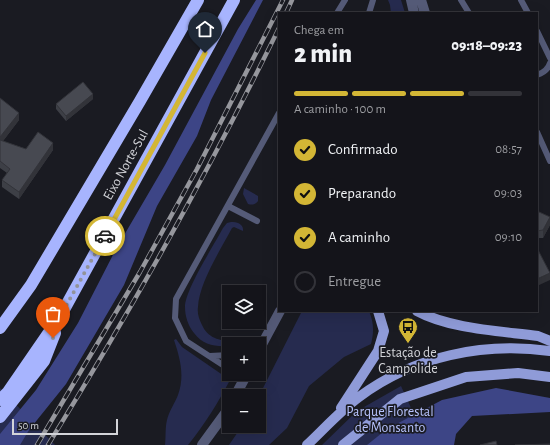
<!DOCTYPE html>
<html lang="pt">
<head>
<meta charset="utf-8">
<style>
  :root { --surface:#14141a; --page:#212127; --text:#f1f3f6; --muted:#9d9ea2; --line:#333339; --accent:#d3b635 }
  body { margin:0; font-family:"Alegreya Sans",sans-serif; background:var(--page); color:var(--text); height:100vh; display:flex; flex-direction:column; font-size:15px; white-space:nowrap }
  * { box-sizing:border-box; margin:0 }
  p { font-size:13px; color:var(--muted) }
  .icon { flex:none; width:22px; height:22px; fill:none; stroke:currentColor; stroke-width:2; stroke-linecap:round; stroke-linejoin:round }
  .map { position:relative; flex:1; overflow:hidden }
  .sheet { position:absolute; left:278px; top:12px; width:260px; height:300px; display:flex; flex-direction:column; background:var(--surface); border-radius:0px; box-shadow:0 4px 16px #0002,0 0 0 1px var(--line) }
  .sheet>* { flex:none }
  .buttons { position:absolute; left:222px; top:285px; display:grid; gap:8px }
  .buttons a { display:grid; place-items:center; width:44px; height:44px; border-radius:0px; background:var(--surface); box-shadow:0 4px 16px #0002,0 0 0 1px var(--line); font-size:20px }
  .scale { position:absolute; left:12px; bottom:10px; width:106px; box-sizing:border-box; padding-left:4px; border:2px solid #d3d4d9; border-top:0; font-size:11px; line-height:14px; white-space:nowrap; color:#d3d4d9; -webkit-text-stroke:3px #1a1b22; paint-order:stroke }
  .pin { position:absolute; display:grid; place-items:center; width:34px; height:34px; color:#fff; margin:-41px -17px; border-radius:50% 50% 50% 0; rotate:-45deg; box-shadow:0 0 4px #0007 }
  .pin .icon { rotate:45deg }
  .courier { position:absolute; display:grid; place-items:center; width:40px; height:40px; margin:-20px; border:3px solid #d3b635; border-radius:50%; background:#fff; color:#222; box-shadow:0 1px 5px #0007 }
  .overview em { font-style:normal; font-weight:800 }
  .overview div { display:flex; flex-direction:column-reverse }
  .overview { display:flex; align-items:center; justify-content:space-between; height:68px; padding:0 16px }
  h1 { font-size:26px; font-weight:800; line-height:30px }
  .bar { display:grid; grid-template-columns:repeat(4,1fr); gap:6px 4px; align-content:center; height:48px; padding:0 16px }
  .bar i { height:5px; border-radius:3px; background:var(--line) }
  .bar .on { background:var(--accent) }
  .bar p { grid-column:span 4 }
  ol { padding:0 16px; list-style:none }
  li { display:flex; align-items:center; gap:12px; height:44px }
  li p { margin-inline-start:auto }
  li .icon { padding:4px; border-radius:50%; background:var(--accent); color:#111; stroke-width:4 }
  li:last-child { color:var(--muted) }
  li i { width:22px; height:22px; border:2px solid var(--line); border-radius:50% }
  .map>svg:first-child { display:block }
  .green { fill:#262b4f }
  .forest { fill:#3d4586 }
  .lines { fill:none; stroke-linecap:round; stroke-linejoin:round }
  .lane { stroke:#555b78; stroke-width:6 }
  .street { stroke:#555b78; stroke-width:10 }
  .primary { stroke:#8f9bd8; stroke-width:10 }
  .highway { stroke:#a7b4fe; stroke-width:12 }
  .rail-casing { stroke:#96979d; stroke-width:4.5 }
  .rail { stroke:#1a1b22; stroke-width:3; stroke-dasharray:9; stroke-linecap:butt }
  .wall { fill:#3d3f46 }
  .shaded-wall { fill:#323339 }
  .building { fill:#474951; stroke:#323339 }
  .done { stroke:#929399; stroke-width:4; stroke-dasharray:0 7.2 }
  .route { stroke:#d3b635; stroke-width:5 }
  .labels { text-anchor:middle; dominant-baseline:central; stroke-width:3.5; stroke-linejoin:round; paint-order:stroke }
  .street-label { font-size:14px; fill:#d3d4d9; stroke:#1a1b22 }
  .poi-label { font-size:14px; fill:#d3d4d9; stroke:#1a1b22 }
  .park-label { font-size:14px; fill:#b7c3fd; stroke:#1a1b22 }
</style>
</head>
<body>
<div class="map">
<svg width="550" height="445" viewBox="0 0 550 445">
  <rect width="100%" height="100%" fill="#1a1b22"/>
  <path class="green" d="M 388,0 L 401,0 L 405,13 L 391,13 L 390,5 Z
    M 244,188 L 258,196 L 258,201 C 255,205 252,205 248,204 L 243,194 Z
    M 231,222 C 237,222 244,224 243,231 L 234,227 L 232,228 C 221,249 199,283 198,307 C 197,313 199,319 202,325 C 210,343 230,342 247,340 L 241,343 L 229,344 L 229,346 C 215,347 203,345 194,333 C 188,326 185,316 185,307 C 185,290 214,245 223,228 L 227,223 Z
    M 302,311 L 369,311 C 374,323 374,332 371,344 L 344,357 L 309,386 L 287,428 L 269,445 L 229,445 L 242,426 L 259,426 L 259,396 Z
    M 176,339 L 182,347 L 230,380 C 218,403 204,425 188,445 L 165,445 C 166,437 165,428 167,420 C 169,411 175,403 178,395 C 185,376 180,358 174,340 Z
    M 401,386 L 428,445 L 322,445 L 357,411 Z
    M 0,388 L 55,445 L 0,445 Z"/>
  <path class="forest" d="M 256,0 L 263,0 L 211,100 L 197,136 L 157,206 L 124,285 L 66,384 L 29,430 L 20,445 L 0,445 L 0,434 L 36,390 L 78,323 L 116,249 L 165,165 L 238,29 Z
    M 496,388 L 550,398 L 550,412 L 472,416 L 456,434 L 454,445 L 367,445 L 387,429 L 442,400 Z"/>
  <g class="lines">
    <path class="lane" d="M 461,0 L 469,13
      M 521,0 L 528,13
      M 337,13 L 345,0
      M 369,13 L 373,0
      M 537,31 L 550,58
      M 537,75 C 543,73 548,70 550,63
      M 537,132 L 550,161
      M 228,206 L 257,221
      M 210,356 L 229,355
      M 229,369 L 186,341 L 175,318 L 176,299 L 279,113
      M 237,374 L 244,379"/>
    <path class="street" d="M 411,0 L 414,13
      M 421,0 L 425,13
      M 259,350 L 280,311
      M 235,396 L 247,374
      M 202,445 L 229,408"/>
    <path class="primary" d="M 417,311 C 450,329 501,331 538,336 L 550,341
      M 341,408 L 378,351 L 384,331 L 378,311
      M 307,445 C 324,429 340,411 359,397 C 414,356 483,342 550,351
      M 343,445 L 400,399 L 466,377 L 518,373 L 550,377"/>
    <path class="highway" d="M 0,328 L 31,285 L 140,101 L 198,0
      M 0,400 L 8,392 L 61,315 L 234,0
      M 0,417 L 44,361 L 55,333"/>
    <g class="rail-casing">
      <path id="rail" d="M 286,13 L 292,0
        M 37,445 L 140,272 L 197,169 L 283,0
        M 48,445 C 132,309 209,171 279,28"/>
    </g>
    <use href="#rail" class="rail"/>
  </g>
  <path class="wall" d="M 0,98 L 19,120 L 3,141 L 26,149 L 53,150 L 19,199 L 2,187 L 2,180 L 7,173 L 0,168 Z
    M 93,99 L 66,121 L 56,109 L 56,104 Z
    M 537,211 L 550,225 L 543,238 L 537,238 Z"/>
  <path class="shaded-wall" d="M 93,94 L 93,99 L 66,121 L 66,116 Z
    M 19,113 L 19,120 L 0,145 L 0,137 Z
    M 53,143 L 53,150 L 19,199 L 19,192 Z
    M 550,217 L 550,225 L 543,238 L 543,230 Z
    M 550,273 L 550,280 L 537,286 L 537,279 Z"/>
  <path class="building" d="M 83,82 L 93,94 L 66,116 L 56,104 Z
    M 0,98 L 19,113 L 0,137 Z
    M 38,132 L 53,143 L 19,192 L 2,180 L 10,169 L 0,161 L 0,140 L 26,149 Z
    M 537,211 L 550,217 L 543,230 L 537,231 Z
    M 537,248 L 550,273 L 537,279 Z
    M 496,441 L 497,445 L 480,445 Z
    M 550,444 L 550,445 L 515,445 Z"/>
  <g class="lines">
    <path class="done" d="M 53,338 L 61,315 L 105,236"/>
    <path class="route" d="M 105,236 L 205,53"/>
  </g>
  <defs>
    <g id="bus-pin" transform="scale(1)"><path d="M0 17L-7.5 6A9.5 9.5 0 1 1 7.5 6Z" fill="#d3b635" stroke="#1a1b22"/><path d="M-5-6H5V4H4V6H2V4H-2V6H-4V4H-5ZM-3.5-4V0h7V-4ZM-3.5 1.2v1.5H-2V1.2ZM2 1.2v1.5H3.5V1.2Z" fill="#111"/></g>
  </defs>
  <g fill-rule="evenodd">
    <use href="#bus-pin" x="408" y="327"/>
  </g>
  <g class="labels">
    <g class="street-label">
      <text transform="translate(126 165) rotate(-61)">Eixo Norte-Sul</text>
    </g>
    <g class="poi-label">
      <text x="408" y="353">Estação de<tspan x="408" dy="16">Campolide</tspan></text>
    </g>
    <g class="park-label">
      <text x="390" y="412">Parque Florestal<tspan x="390" dy="16">de Monsanto</tspan></text>
    </g>
  </g>
</svg>
<div class="buttons">
<a><svg class="icon" aria-label="layers" viewBox="0 0 24 24"><path d="M12 4l9 5-9 5-9-5zM3 14l9 5 9-5"/></svg></a>
<a>+</a>
<a>−</a>
</div>
<div class="scale">50 m</div>
<div class="pin" style="left:53px;top:338px;background:#ea580c"><svg class="icon" aria-label="bag" viewBox="0 0 24 24"><path d="M5 8h14l-1 12H6zM9 8a3 3 0 0 1 6 0"/></svg></div>
<div class="pin" style="left:205px;top:53px;background:#1f2937"><svg class="icon" aria-label="home" viewBox="0 0 24 24"><path d="M3 11l9-7 9 7M6 9v11h12V9"/></svg></div>
<div class="courier" style="left:105px;top:236px"><svg class="icon" aria-label="car" viewBox="0 0 24 24"><path d="M5 17H2v-5l4-1 3-4h7l3 4 3 1v5h-3M9 17h6M6 11h13"/><circle cx="7" cy="17" r="2"/><circle cx="17" cy="17" r="2"/></svg></div>
<section class="sheet">
<div class="overview"><div><h1>2 min</h1><p>Chega em</p></div><em>09:18–09:23</em></div>
<div class="bar"><i class="on"></i><i class="on"></i><i class="on"></i><i></i><p>A caminho · 100 m</p></div>
<ol>
<li><svg class="icon" aria-label="check" viewBox="0 0 24 24"><path d="M5 12l5 5 9-10"/></svg>Confirmado<p>08:57</p></li>
<li><svg class="icon" aria-label="check" viewBox="0 0 24 24"><path d="M5 12l5 5 9-10"/></svg>Preparando<p>09:03</p></li>
<li><svg class="icon" aria-label="check" viewBox="0 0 24 24"><path d="M5 12l5 5 9-10"/></svg>A caminho<p>09:10</p></li>
<li><i></i>Entregue</li>
</ol>
</section>
</div>
</body>
</html>
